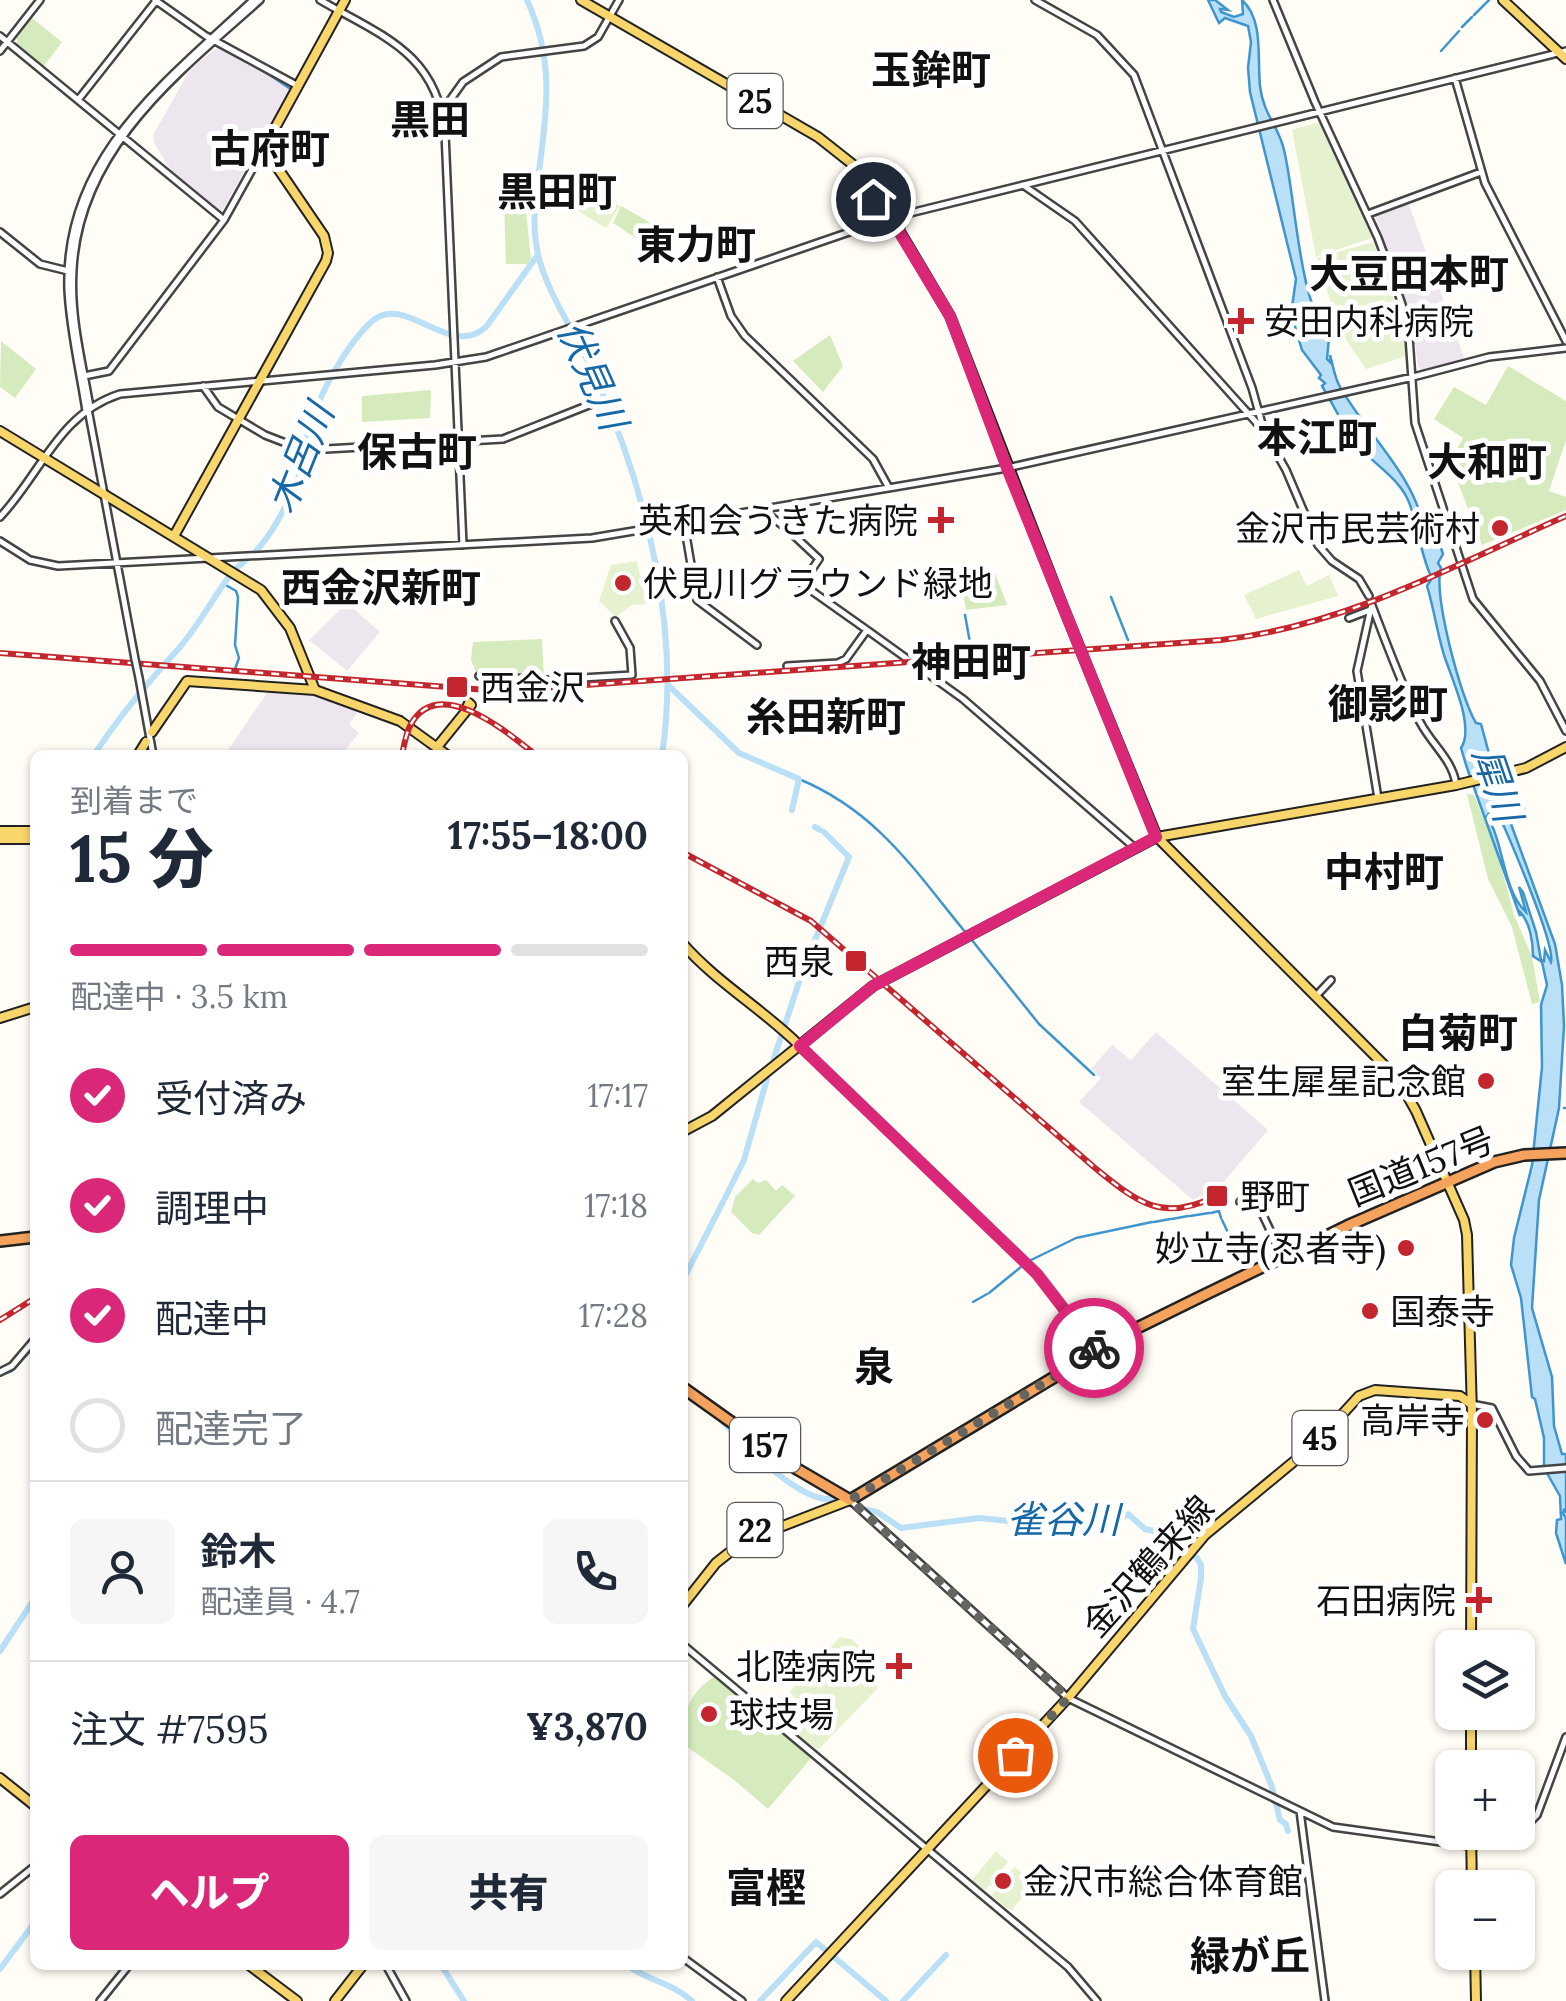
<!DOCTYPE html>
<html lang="ja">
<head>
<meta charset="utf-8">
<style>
  :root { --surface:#fff; --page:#f6f6f7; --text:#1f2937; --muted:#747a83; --line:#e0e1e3; --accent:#db2777 }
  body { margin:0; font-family:Lora,"Noto Sans JP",serif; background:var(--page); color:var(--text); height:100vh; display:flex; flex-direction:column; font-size:38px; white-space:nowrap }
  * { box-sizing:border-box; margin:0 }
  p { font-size:32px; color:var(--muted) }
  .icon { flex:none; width:55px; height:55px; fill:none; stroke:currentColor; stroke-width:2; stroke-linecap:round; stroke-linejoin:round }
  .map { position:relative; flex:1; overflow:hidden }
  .side { position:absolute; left:30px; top:750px; width:658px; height:1220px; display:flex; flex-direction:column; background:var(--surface); border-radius:15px; box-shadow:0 2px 8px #0004 }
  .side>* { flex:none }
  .fabs { position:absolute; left:1435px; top:1630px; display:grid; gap:20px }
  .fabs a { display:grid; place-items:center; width:100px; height:100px; border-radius:15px; background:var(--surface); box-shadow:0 2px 8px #0004; font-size:50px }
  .pin { position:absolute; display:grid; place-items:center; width:85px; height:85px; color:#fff; margin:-42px; border:5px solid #fff; border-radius:50%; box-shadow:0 2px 10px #0007 }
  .courier { position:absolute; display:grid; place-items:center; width:100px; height:100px; margin:-50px; border:8px solid #db2777; border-radius:50%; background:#fff; color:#222; box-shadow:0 2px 12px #0007 }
  .overview em { font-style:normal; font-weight:800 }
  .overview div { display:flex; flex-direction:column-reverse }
  .overview { display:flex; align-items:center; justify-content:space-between; height:170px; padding:0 40px }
  h1 { font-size:65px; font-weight:800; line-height:75px }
  .bar { display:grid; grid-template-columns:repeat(4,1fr); gap:15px 10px; align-content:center; height:120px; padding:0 40px }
  .bar i { height:12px; border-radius:8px; background:var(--line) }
  .bar .current { background:var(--accent) }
  .bar p { grid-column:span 4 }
  .line { display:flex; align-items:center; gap:25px; padding:0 40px; border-top:2px solid var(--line) }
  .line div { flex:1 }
  .round { display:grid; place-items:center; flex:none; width:105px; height:105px; border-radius:15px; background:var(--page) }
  ol { padding:0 40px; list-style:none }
  li { display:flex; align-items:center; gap:30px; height:110px }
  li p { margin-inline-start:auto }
  li .icon { padding:10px; border-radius:50%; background:var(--accent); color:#fff; stroke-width:4 }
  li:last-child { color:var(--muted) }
  li i { width:55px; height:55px; border:5px solid var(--line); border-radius:50% }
  .primary-button { display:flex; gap:20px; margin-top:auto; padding:20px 40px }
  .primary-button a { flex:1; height:115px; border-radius:15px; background:var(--accent); color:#fff; font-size:40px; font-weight:800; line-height:115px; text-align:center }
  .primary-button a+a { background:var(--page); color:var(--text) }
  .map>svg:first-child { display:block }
  .industrial { fill:#eee6ef }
  .green { fill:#d5ebbd }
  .pitch { fill:#e6f2cf }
  .water { fill:#b9e0f7; stroke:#3f96cf; stroke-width:2.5; fill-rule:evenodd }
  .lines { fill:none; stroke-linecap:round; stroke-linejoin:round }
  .stream { stroke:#3f96cf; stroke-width:2.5 }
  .river { stroke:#b9e0f7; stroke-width:6 }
  .minor-casing { stroke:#444; stroke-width:10 }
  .major-casing { stroke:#222; stroke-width:12 }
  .highway-casing { stroke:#222; stroke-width:14 }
  .minor { stroke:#fff; stroke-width:5 }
  .major { stroke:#f9d66b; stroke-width:8 }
  .highway { stroke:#f5a25d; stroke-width:9 }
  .rail-casing { stroke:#c4262e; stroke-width:6 }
  .rail { stroke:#fff; stroke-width:2.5; stroke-dasharray:8; stroke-linecap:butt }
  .minor-bridge-casing { stroke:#444; stroke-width:10; stroke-linecap:butt }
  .major-bridge-casing { stroke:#222; stroke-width:12; stroke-linecap:butt }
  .minor-bridge { stroke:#fff; stroke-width:5 }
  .major-bridge { stroke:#f9d66b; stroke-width:8 }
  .done { stroke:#646461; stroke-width:10; stroke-dasharray:0 18 }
  .route { stroke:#db2777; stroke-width:12 }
  .poi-dot { fill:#c4262e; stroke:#fff; stroke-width:4 }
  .labels { text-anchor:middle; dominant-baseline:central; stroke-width:10; stroke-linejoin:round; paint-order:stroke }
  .shield { fill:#fff; stroke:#585858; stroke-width:2.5 }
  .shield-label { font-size:32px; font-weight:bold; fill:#111 }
  .poi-label { font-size:35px; fill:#111; stroke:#fff; text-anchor:end }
  .street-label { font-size:35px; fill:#111; stroke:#fff }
  .water-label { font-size:38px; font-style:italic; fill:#1768a6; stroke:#fff }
  .quarter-label { font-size:40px; font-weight:bold; fill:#111; stroke:#fff }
</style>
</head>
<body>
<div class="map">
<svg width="1566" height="2001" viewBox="0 0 1566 2001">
  <rect width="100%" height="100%" fill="#fffdf5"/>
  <path class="industrial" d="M 221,45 L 292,86 L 221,213 L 174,175 L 154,143 L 153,135 L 191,68 Z
    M 1408,202 L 1465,360 L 1422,370 L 1418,367 L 1412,318 L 1375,216 Z
    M 347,603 L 380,632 L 347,671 L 309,640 Z
    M 269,690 L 330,695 L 360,709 L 349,724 L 359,733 L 341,755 L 229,755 L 226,753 Z
    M 1156,1032 L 1268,1130 L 1221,1185 L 1193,1200 L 1079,1102 L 1101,1078 L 1091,1069 L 1112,1045 L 1131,1060 Z"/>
  <path class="green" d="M 32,18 L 62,42 L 44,66 L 17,44 L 17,37 Z
    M 504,199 L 526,212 L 531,259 L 527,264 L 506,264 Z
    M 621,206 L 665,231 L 674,251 L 669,253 L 665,249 L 654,255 L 642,242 L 613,223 Z
    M 830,335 L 843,366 L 823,392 L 793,361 Z
    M 1,341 L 36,369 L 15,398 L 0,387 Z
    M 1508,366 L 1566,401 L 1566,440 L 1549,491 L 1566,497 L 1566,510 L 1482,545 L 1450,462 L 1463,438 L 1434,419 L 1454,387 L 1486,405 Z
    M 431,390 L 430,418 L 362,422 L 362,396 Z
    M 981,568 L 994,570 L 1007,605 L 966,610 L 960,572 Z
    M 542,639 L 544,678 L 484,676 L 476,672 L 471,660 L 473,642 Z
    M 1467,794 L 1474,795 L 1498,855 L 1514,915 L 1532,957 L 1540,1002 L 1532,1004 L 1512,927 L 1488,879 Z
    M 753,1179 L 758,1183 L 766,1180 L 776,1191 L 782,1185 L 795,1196 L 759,1235 L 752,1233 L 731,1212 L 735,1197 Z
    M 715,1676 L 812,1757 L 768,1809 L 734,1780 L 683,1744 C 682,1715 688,1693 715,1676 Z"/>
  <path class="pitch" d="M 1319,122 L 1372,238 L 1316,257 L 1292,130 Z
    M 578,181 L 620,206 L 606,228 L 564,203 Z
    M 1373,242 L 1402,321 L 1406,356 L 1366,369 L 1339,329 L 1317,258 Z
    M 637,561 L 646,604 L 632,605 L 616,617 L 599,601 L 611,565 Z
    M 1299,570 L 1307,586 L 1329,575 L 1338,596 L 1256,619 L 1244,595 Z
    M 840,1637 L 852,1639 L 877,1664 L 877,1689 L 818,1750 L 770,1713 Z
    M 996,1851 L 1008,1862 L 1003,1868 L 1009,1873 L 1015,1867 L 1034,1883 L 1011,1911 L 991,1895 L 996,1890 L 990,1885 L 985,1890 L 972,1880 Z"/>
  <path class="water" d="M 1208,0 L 1215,0 L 1228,10 L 1220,9 L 1221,12 L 1234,17 L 1243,14 L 1242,0 C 1264,20 1257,58 1260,86 C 1263,114 1279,127 1284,150 C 1296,199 1298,300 1329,338 L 1327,359 L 1331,363 L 1330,355 C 1333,365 1334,375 1339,385 C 1363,430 1417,478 1423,528 L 1436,534 L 1443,554 L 1438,563 L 1441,568 C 1433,595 1461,699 1476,723 L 1481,724 L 1500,794 L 1555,944 L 1562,985 L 1564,1026 L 1559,1108 L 1539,1200 L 1532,1308 L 1552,1377 L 1554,1426 L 1562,1454 L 1566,1454 L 1566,1512 L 1564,1510 L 1563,1513 L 1566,1518 L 1566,1564 L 1556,1533 L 1557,1520 L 1561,1519 L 1560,1496 L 1544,1468 L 1544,1438 L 1535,1399 L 1532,1397 L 1521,1298 L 1511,1265 L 1514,1238 L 1532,1165 L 1542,1067 L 1541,1005 L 1547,985 L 1542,962 L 1533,956 C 1533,942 1530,922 1520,912 L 1520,916 L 1467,768 L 1461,748 C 1475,727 1452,680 1444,655 C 1437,632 1434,609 1427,586 L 1432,578 C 1419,554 1418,517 1406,496 C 1395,476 1372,462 1359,447 C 1346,432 1333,404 1322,386 L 1325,383 L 1319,378 L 1321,375 L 1302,350 L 1291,314 L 1296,279 L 1250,92 L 1248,68 L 1251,42 L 1248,26 L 1225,18 L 1219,23 ZM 1490,805 L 1495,807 C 1506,830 1556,945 1551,962 L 1545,950 L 1544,961 L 1541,960 L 1536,932 L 1523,892 L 1519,887 L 1526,912 C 1503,891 1504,843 1487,816 L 1492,809 Z"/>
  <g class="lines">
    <path class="stream" d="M 1474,15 L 1489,0
      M 1462,27 L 1472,17
      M 1441,51 L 1459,31
      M 255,65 L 292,90
      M 224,584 L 236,591 L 238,597 L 235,645 L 239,658 L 235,669
      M 1111,597 L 1128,640
      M 965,615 L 971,648
      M 799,779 C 878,812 914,870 966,933
      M 971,939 L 1039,1024 L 1094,1075
      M 1564,1108 L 1566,1108
      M 1211,1213 L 1219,1211 L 1221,1218
      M 1190,1216 L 1209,1213
      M 1172,1219 L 1188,1216
      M 1222,1220 L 1232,1241
      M 1154,1222 L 1170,1219
      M 1027,1262 L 1076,1238 L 1152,1222
      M 989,1293 L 1022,1266
      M 973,1302 L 987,1294
      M 0,1375 L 12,1371 L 35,1346
      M 105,2001 L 133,1965"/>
    <path class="river" d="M 527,0 C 553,57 548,103 540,164 C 536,194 531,223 538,254 C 546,292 580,341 596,378 C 647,491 681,631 662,755
      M 669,686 L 739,753 L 799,779 L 792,810
      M 94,755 C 119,716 149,681 180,647 C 198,626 212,600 228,578 C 236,567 247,560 256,551 C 273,533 285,508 295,486 C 304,467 304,446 310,426 C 320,393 346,345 372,321 C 406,292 449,360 486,327 L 537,256
      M 1503,776 L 1520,809 L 1523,808
      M 815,827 L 820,830
      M 0,835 L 35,835
      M 774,1058 L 804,967 L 849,857 L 824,832
      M 725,1198 L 744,1160 L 767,1079
      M 686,1274 L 723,1202
      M 682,1289 L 685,1276
      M 719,1418 C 742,1441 796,1501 831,1499
      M 867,1510 L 877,1512 L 901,1528 L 979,1518 L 1027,1523 L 1090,1522 L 1109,1527 L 1128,1514 L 1145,1529 L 1154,1531 L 1197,1558 L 1201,1565 L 1201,1578 L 1193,1629 L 1225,1696 L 1251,1736 L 1272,1787 L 1280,1820 L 1286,1824 L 1288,1831
      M 0,1651 L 35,1598
      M 441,1965 L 464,2001
      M 627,1965 C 648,1981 673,1983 692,2001
      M 0,1969 L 35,1922
      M 760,2001 L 816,1942 L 886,2001
      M 903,2001 L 946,1955"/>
    <g class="minor-casing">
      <path id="minor" d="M 155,0 L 206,36 L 298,86
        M 320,0 C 382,36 437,53 445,133 L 463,545
        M 1035,0 L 1097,35 L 1134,75 L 1252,388 L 1264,431
        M 1273,0 L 1315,102 L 1378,238 L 1395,284 L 1408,322 L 1415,423 L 1473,599 L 1540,681 L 1566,731
        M 0,36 L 224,220
        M 0,51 L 40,0
        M 1455,78 L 1485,183 L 1566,341
        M 78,100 L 156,1
        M 442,106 L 448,103 L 463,82 L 501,57 L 584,46 L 598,37 L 619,0
        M 1023,185 L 1075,221 L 1264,431 L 1286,470 L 1318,545 L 1332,561 L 1359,579 L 1369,596
        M 1368,214 L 1481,172
        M 0,232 L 40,264 L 68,271
        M 717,277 L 731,316 L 745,336 L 873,459 L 889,488
        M 84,376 L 109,371 L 224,220 L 264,148
        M 203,386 L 218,407 L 265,435 L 283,442 L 326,449 L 503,439 L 594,403
        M 90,407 C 82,361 70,316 73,270 C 79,149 177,74 260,0
        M 88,409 L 135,659
        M 86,411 C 80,371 70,331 68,290 C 63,157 166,82 253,0
        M 761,509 L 786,528 L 819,559 L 802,584 L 867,630 L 846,659 L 838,663 L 787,666
        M 0,517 C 41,474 58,414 120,394 L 435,365 L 486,357 L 890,218 L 1566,51
        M 684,523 L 697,600 L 757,645
        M 0,541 L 30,560 L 58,566 L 592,538 L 1007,468 L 1413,377 L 1489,357 L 1566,348
        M 1371,603 C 1386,642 1401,684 1420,722 C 1432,745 1452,759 1456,784
        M 1371,608 L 1357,671 L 1378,798
        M 1349,618 L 1370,610
        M 867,630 L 963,699 L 1135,848
        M 479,676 L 548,680 L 632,675 L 630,648 L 615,621
        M 139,678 L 153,755
        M 1316,996 L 1331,980
        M 800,1046 L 1037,1274 L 1097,1351
        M 1240,1202 L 1261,1211 L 1278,1247 L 1287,1255
        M 0,1372 L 12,1366 L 35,1339
        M 1471,1404 L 1492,1408 L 1516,1456 L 1529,1471 L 1566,1468
        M 850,1500 L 1068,1698 L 1333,1827 L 1470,1846 L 1511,1841 L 1537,1815 L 1566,1737
        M 682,1644 L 1068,1967 L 1097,2001
        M 1300,1811 L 1325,2001
        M 0,1894 L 35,1866
        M 682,1957 L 742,2001
        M 386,1965 L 406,2001
        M 100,2001 L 129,1965"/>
    </g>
    <g class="major-casing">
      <path id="major" d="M 581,0 L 818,137 L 856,167 L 899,230 L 950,316 L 1062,604
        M 1503,0 L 1566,59
        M 872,224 L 878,216 L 878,206
        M 899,230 L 901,220 L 908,213
        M 0,431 L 261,590 L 290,628 L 315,690 L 400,721 L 447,755
        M 174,536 L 326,261 L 328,253 L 324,236 L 264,148 L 345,0
        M 1098,693 L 1157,837 L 1398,1079 L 1416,1111 L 1464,1220 L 1467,1235 L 1472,1414 L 1471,1648
        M 152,732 L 187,681 L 315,690
        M 437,747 L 471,705 L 469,703 L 465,712
        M 138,755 L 146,742
        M 0,831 L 35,831
        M 0,839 L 35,839
        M 682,943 C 717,983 763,1009 800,1046
        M 0,1018 L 35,1007
        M 682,1132 L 712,1116 L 873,986 L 1157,837 L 1456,785 L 1526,768 L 1566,747
        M 682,1606 L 716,1563 L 744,1541 L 850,1500
        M 1471,1712 L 1471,1768
        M 0,1778 L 35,1806
        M 1471,1832 L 1472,1888
        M 1475,1952 L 1476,2001
        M 249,1965 L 297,2001
        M 335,2001 L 363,1965
        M 786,2001 L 1068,1698 L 1205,1535 L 1315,1444 L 1359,1396 L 1375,1390 L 1460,1396 L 1471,1404"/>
    </g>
    <g class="highway-casing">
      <path id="highway" d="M 0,1241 L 35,1237
        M 682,1387 L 797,1469 L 850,1500 L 1131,1331 L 1200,1297 L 1347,1226 L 1494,1162 L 1524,1155 L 1566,1153"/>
    </g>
    <use href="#minor" class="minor"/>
    <use href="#major" class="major"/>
    <use href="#highway" class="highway"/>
    <g class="rail-casing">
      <path id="rail" d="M 0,653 L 500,691 L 1221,640 C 1345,626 1454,565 1566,516
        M 402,755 C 404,745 406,733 411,724 C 440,673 510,735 536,755
        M 682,852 L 811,921 L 1095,1168 C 1136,1201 1161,1223 1214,1197
        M 0,1320 L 35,1298"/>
    </g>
    <use href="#rail" class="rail"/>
    <g class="minor-bridge-casing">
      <path id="minor-bridge" d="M 135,659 L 139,678"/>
    </g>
    <g class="major-bridge-casing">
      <path id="major-bridge" d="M 1062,604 L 1098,693"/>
    </g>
    <use href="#minor-bridge" class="minor-bridge"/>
    <use href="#major-bridge" class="major-bridge"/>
  </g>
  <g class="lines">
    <path class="done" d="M 1015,1755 L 1068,1698 L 850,1500 L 1097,1351 L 1094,1348"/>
    <path class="route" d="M 873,199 L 898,230 L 950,316 L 1007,468 L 1156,837 L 873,986 L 800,1046 L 1037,1274 L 1094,1348"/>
  </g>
  <g class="poi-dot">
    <path d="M1236 306h10v10h10v10h-10v10h-10v-10h-10v-10h10z"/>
    <path d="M936 505h10v10h10v10h-10v10h-10v-10h-10v-10h10z"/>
    <circle cx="1500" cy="528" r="10"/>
    <circle cx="623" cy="583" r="10"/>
    <rect x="445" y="675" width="24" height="24" rx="5"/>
    <rect x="844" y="949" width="24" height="24" rx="5"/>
    <circle cx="1486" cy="1081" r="10"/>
    <rect x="1205" y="1184" width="24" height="24" rx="5"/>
    <circle cx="1406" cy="1248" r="10"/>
    <circle cx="1370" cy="1311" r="10"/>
    <circle cx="1485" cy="1420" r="10"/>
    <path d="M1474 1585h10v10h10v10h-10v10h-10v-10h-10v-10h10z"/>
    <path d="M894 1651h10v10h10v10h-10v10h-10v-10h-10v-10h10z"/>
    <circle cx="709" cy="1714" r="10"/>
    <circle cx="1003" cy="1881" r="10"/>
  </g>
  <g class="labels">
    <g class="shield">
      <rect x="727.5" y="74" width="55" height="54" rx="8"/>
      <rect x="1292.5" y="1411" width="55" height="54" rx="8"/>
      <rect x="730" y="1418" width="70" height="54" rx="8"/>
      <rect x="727.5" y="1503" width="55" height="54" rx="8"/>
    </g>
    <g class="shield-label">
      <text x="755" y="101">25</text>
      <text x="1320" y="1438">45</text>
      <text x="765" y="1445">157</text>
      <text x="755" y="1530">22</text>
    </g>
    <g class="poi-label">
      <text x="1264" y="321" text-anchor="start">安田内科病院</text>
      <text x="918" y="520">英和会うきた病院</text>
      <text x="1480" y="528">金沢市民芸術村</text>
      <text x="643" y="583" text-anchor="start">伏見川グラウンド緑地</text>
      <text x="480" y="687" text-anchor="start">西金沢</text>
      <text x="834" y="961">西泉</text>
      <text x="1466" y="1081">室生犀星記念館</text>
      <text x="1240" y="1196" text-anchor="start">野町</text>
      <text x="1386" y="1248">妙立寺(忍者寺)</text>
      <text x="1390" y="1311" text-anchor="start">国泰寺</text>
      <text x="1465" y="1420">高岸寺</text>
      <text x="1456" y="1600">石田病院</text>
      <text x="876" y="1666">北陸病院</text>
      <text x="729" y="1714" text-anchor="start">球技場</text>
      <text x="1023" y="1881" text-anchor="start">金沢市総合体育館</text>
    </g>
    <g class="street-label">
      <text transform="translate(1421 1166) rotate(-22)">国道157号</text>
      <text transform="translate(1148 1566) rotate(-48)">金沢鶴来線</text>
    </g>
    <g class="water-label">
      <text transform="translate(593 375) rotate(66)">伏見川</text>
      <text transform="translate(300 458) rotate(-68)">木呂川</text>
      <text transform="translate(1498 784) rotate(71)">犀川</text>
      <text x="1063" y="1519">雀谷川</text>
    </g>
    <g class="quarter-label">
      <text x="931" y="69">玉鉾町</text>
      <text x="430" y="119">黒田</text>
      <text x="270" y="148">古府町</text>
      <text x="557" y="191">黒田町</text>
      <text x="696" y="244">東力町</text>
      <text x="1409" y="273">大豆田本町</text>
      <text x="1317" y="437">本江町</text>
      <text x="417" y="451">保古町</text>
      <text x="1487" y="461">大和町</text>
      <text x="381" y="587">西金沢新町</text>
      <text x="971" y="661">神田町</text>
      <text x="1388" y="703">御影町</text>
      <text x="826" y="716">糸田新町</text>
      <text x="1384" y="871">中村町</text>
      <text x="1458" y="1032">白菊町</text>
      <text x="874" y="1366">泉</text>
      <text x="766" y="1887">富樫</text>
      <text x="1250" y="1955">緑が丘</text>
    </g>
  </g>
</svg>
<div class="fabs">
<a><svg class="icon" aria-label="layers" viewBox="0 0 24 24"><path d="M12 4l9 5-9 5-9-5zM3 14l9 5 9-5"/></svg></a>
<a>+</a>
<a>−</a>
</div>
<div class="pin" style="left:1015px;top:1755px;background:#ea580c"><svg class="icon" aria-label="bag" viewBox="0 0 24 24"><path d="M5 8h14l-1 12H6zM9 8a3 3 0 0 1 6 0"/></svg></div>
<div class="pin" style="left:873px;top:199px;background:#1f2937"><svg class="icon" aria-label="home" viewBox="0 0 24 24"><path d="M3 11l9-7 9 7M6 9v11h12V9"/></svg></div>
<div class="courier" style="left:1094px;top:1348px"><svg class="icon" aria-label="bike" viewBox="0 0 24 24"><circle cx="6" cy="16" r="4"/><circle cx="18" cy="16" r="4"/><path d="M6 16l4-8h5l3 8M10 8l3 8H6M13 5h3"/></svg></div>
<section class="side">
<div class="overview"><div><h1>15 分</h1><p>到着まで</p></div><em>17:55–18:00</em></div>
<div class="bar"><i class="current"></i><i class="current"></i><i class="current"></i><i></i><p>配達中 · 3.5 km</p></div>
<ol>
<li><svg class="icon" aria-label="check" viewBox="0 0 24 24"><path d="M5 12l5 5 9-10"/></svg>受付済み<p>17:17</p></li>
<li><svg class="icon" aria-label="check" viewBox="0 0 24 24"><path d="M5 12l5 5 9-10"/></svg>調理中<p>17:18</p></li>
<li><svg class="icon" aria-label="check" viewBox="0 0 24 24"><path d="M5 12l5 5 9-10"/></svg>配達中<p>17:28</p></li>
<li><i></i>配達完了</li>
</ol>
<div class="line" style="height:180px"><a class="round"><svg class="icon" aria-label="person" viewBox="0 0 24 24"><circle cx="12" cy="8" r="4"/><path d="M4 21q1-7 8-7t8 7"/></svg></a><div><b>鈴木</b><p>配達員 · 4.7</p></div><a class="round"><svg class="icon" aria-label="phone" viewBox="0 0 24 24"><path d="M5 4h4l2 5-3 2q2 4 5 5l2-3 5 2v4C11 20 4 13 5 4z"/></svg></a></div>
<div class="line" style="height:130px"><div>注文 #7595</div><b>¥3,870</b></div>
<div class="primary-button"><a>ヘルプ</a><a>共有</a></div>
</section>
</div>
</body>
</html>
